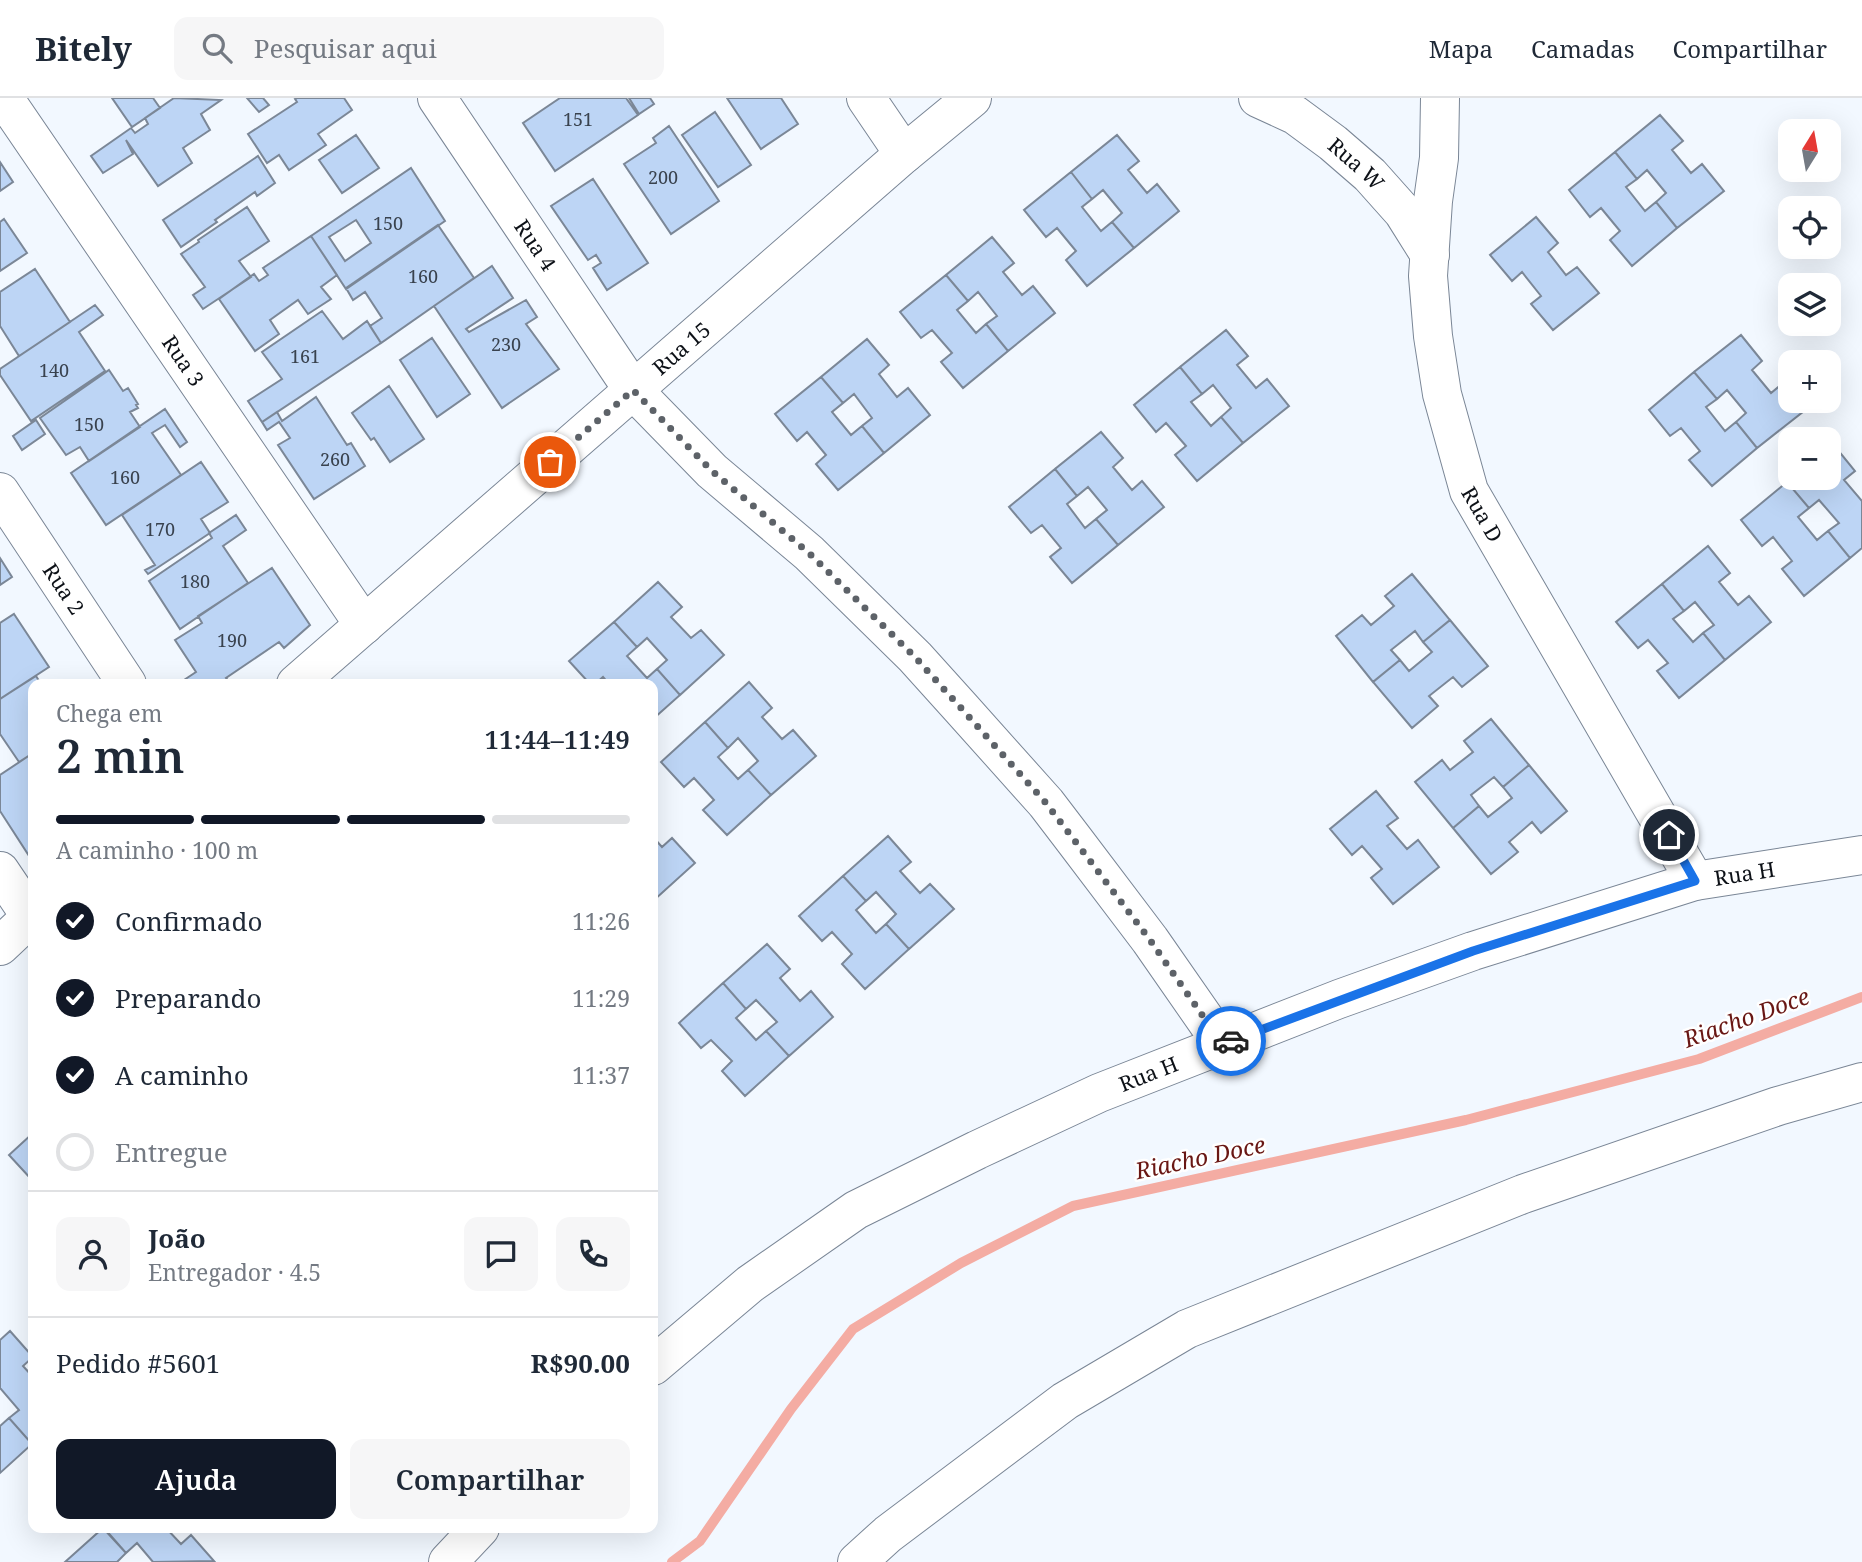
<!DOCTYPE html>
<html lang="pt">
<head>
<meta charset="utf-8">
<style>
  :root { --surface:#fff; --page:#f6f6f7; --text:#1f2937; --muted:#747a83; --line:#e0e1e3; --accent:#111827 }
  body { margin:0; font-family:"Noto Serif",serif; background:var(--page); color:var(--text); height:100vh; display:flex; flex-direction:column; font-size:26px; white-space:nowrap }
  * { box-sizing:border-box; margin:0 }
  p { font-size:23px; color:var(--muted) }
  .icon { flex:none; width:38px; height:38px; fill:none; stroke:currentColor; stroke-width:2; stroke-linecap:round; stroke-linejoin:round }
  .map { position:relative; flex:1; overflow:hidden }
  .panel { position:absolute; left:28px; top:581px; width:630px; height:854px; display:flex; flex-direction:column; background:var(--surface); border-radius:14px; box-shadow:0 7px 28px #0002 }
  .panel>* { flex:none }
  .needle { width:46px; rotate:11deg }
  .buttons { position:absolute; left:1778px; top:21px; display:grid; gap:14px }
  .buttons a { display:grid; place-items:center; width:63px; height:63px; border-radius:14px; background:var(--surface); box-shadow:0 7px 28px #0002; font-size:35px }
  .pin { position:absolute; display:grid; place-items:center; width:60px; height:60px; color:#fff; margin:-30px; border:4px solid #fff; border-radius:50%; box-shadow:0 2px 7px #0007 }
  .courier { position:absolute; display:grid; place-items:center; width:70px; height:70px; margin:-35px; border:5px solid #1a73e8; border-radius:50%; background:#fff; color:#222; box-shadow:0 2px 9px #0007 }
  .summary em { font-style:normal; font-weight:600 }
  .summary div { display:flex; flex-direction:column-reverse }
  .summary { display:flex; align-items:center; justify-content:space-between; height:119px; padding:0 28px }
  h1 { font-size:46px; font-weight:600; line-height:52px }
  .bar { display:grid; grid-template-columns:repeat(4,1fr); gap:10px 7px; align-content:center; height:84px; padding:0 28px }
  .bar i { height:9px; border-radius:5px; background:var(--line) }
  .bar .selected { background:var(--accent) }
  .bar p { grid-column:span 4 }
  .line { display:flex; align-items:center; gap:18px; padding:0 28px; border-top:2px solid var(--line) }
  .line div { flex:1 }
  .round { display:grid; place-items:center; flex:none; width:74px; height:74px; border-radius:14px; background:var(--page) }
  ol { padding:0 28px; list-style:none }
  li { display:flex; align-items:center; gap:21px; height:77px }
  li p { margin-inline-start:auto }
  li .icon { padding:7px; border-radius:50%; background:var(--accent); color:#fff; stroke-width:4 }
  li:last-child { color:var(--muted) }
  li i { width:38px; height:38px; border:4px solid var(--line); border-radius:50% }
  .cta { display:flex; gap:14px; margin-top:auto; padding:14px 28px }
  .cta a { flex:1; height:80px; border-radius:14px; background:var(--accent); color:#fff; font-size:28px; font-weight:600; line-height:80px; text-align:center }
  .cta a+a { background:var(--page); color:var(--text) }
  header { display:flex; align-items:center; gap:42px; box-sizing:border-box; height:98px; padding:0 35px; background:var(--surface); border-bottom:2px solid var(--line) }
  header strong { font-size:33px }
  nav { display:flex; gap:38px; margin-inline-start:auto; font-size:24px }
  .search { width:490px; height:63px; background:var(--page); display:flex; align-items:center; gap:18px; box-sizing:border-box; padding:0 24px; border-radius:14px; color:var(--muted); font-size:26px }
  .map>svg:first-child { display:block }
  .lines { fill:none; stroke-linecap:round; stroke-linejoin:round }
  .stream { stroke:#f4aca3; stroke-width:10 }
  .building { fill:#bdd5f5; stroke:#7b8797; stroke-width:2; fill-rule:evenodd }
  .minor-casing { stroke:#7a8696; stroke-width:40 }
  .minor { stroke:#fff; stroke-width:38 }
  .done { stroke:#5d6268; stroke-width:7; stroke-dasharray:0 12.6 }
  .route { stroke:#1a73e8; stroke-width:9 }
  .labels { text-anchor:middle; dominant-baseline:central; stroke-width:5; stroke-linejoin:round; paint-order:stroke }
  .number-label { font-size:18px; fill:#39424e }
  .street-label { font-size:21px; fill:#0d1117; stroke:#fff }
  .water-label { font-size:23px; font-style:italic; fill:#691714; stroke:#fff }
</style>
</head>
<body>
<header>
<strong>Bitely</strong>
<div class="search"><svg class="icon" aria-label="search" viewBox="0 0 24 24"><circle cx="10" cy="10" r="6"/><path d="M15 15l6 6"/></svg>Pesquisar aqui</div>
<nav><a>Mapa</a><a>Camadas</a><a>Compartilhar</a></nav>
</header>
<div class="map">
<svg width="1862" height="1464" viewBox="0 0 1862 1464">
  <rect width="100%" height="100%" fill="#f2f8ff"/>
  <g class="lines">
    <path class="stream" d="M 672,1464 L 700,1443 L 791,1311 L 853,1231 L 961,1165 L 1073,1108 L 1466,1022 L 1699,961 L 1862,899"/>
  </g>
  <path class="building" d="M 112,0 L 153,0 L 160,10 L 132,29 Z
    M 174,0 L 221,2 L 201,16 L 210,32 L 183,50 L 192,65 L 158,88 L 126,42 L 133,56 L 103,75 L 91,58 L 131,30 L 135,35 L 148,26 L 145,20 Z
    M 247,0 L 263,0 L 269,7 L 259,14 Z
    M 297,0 L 344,0 L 352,12 L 318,36 L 326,47 L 289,72 L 279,57 L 267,65 L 248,36 L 297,4 L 295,1 Z
    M 560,0 L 626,0 L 638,17 L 555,73 L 523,25 Z
    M 629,0 L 650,0 L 654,6 L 639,16 Z
    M 727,0 L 781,0 L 798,26 L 761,51 Z
    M 715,14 L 751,67 L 718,89 L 682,37 Z
    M 1660,17 L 1683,43 L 1672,52 L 1691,75 L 1702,66 L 1724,93 L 1677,130 L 1656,104 L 1666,95 L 1647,72 L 1637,81 L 1615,54 Z
    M 669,28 L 719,103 L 671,136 L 624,66 L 656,45 L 653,40 Z
    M 356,37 L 379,70 L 342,95 L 319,62 Z
    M 1117,37 L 1139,63 L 1128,72 L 1147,95 L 1157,86 L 1179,113 L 1134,150 L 1112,124 L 1122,115 L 1103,92 L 1092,101 L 1071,74 Z
    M 1615,54 L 1637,81 L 1626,89 L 1645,113 L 1656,104 L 1677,130 L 1632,168 L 1610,142 L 1620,133 L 1601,110 L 1590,119 L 1569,92 Z
    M 258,58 L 275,85 L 257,98 L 255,94 L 215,122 L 217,124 L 181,149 L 163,122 Z
    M 0,64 L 13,84 L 0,93 Z
    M 411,70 L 445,123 L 346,191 L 311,138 ZM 356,122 L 371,145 L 345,163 L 329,139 Z
    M 1071,74 L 1092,101 L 1082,109 L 1101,133 L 1112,124 L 1134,150 L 1087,188 L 1066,162 L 1076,153 L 1057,130 L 1046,139 L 1024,112 Z
    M 593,81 L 648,165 L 607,192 L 593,170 L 601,165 L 596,157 L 588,162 L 551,108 Z
    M 247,109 L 269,143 L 239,163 L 251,179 L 203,211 L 193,197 L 205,189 L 181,156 L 199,144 L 198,142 Z
    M 1536,119 L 1558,145 L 1548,154 L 1566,177 L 1577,169 L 1599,195 L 1553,232 L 1531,206 L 1541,198 L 1522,174 L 1512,183 L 1490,157 Z
    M 4,121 L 27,155 L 0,173 L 0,124 Z
    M 438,127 L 474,180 L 381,245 L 370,228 L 382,220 L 365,194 L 353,202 L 346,190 Z
    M 311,138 L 337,177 L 321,189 L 331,201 L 308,216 L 298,202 L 270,222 L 279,236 L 255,253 L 219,201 L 254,176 L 259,183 L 268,177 L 263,170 Z
    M 992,139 L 1014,165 L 1003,174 L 1022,197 L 1033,188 L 1055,215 L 1008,253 L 986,226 L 997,218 L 978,194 L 968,203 L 946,177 Z
    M 492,168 L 513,200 L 466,231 L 469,234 L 526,202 L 537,219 L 526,226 L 559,271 L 502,310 L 434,208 Z
    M 35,171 L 70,224 L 19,258 L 0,228 L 0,194 Z
    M 946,177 L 968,203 L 957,212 L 976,235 L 986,226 L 1008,253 L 963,290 L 941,264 L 952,255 L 932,232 L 921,240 L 900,214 Z
    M 95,207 L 103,217 L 79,234 L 105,273 L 31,323 L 0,277 L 0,271 Z
    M 322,213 L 343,241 L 367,223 L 381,245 L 262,324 L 248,303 L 282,281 L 262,254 Z
    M 1226,232 L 1248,258 L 1237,267 L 1256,290 L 1267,281 L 1289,308 L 1243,345 L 1221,319 L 1231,310 L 1213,287 L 1202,296 L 1180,269 Z
    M 1741,237 L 1762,263 L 1752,272 L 1771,295 L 1782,286 L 1790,296 L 1790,303 L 1795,303 L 1804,313 L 1757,350 L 1736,324 L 1746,315 L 1727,292 L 1717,301 L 1694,274 Z
    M 432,240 L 470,296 L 437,319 L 400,262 Z
    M 867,241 L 889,267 L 879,276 L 897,299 L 908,290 L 930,317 L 884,355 L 862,328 L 872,320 L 854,296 L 843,305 L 821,279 Z
    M 1180,269 L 1202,296 L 1191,304 L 1211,328 L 1221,319 L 1243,345 L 1197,383 L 1175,357 L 1186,348 L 1166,325 L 1156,334 L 1134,307 Z
    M 109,272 L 123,293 L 128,290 L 138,306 L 136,307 L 138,310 L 130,314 L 140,329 L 89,363 L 80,349 L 66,357 L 40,320 Z
    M 1694,274 L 1717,301 L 1706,309 L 1725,333 L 1736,324 L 1757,350 L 1712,388 L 1689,362 L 1700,353 L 1681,330 L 1670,338 L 1649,312 Z
    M 821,279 L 843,305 L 832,314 L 851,337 L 862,328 L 884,355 L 838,392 L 816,366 L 826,357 L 807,334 L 797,343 L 775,316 Z
    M 389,288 L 424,341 L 390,364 L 374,340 L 371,342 L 352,315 Z
    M 316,299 L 347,347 L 351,345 L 365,368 L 314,401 L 278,347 L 290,340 L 279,324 L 267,332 L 262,324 L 277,314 L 282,323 Z
    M 165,311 L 187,344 L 180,349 L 165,327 L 152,335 L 181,377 L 106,427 L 71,375 Z
    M 36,322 L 45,336 L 22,352 L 13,338 Z
    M 1101,334 L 1123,360 L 1113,369 L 1132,392 L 1142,383 L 1164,409 L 1118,447 L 1096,421 L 1107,412 L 1088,389 L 1077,398 L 1055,371 Z
    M 1833,346 L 1855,373 L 1844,382 L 1862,403 L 1862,450 L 1850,460 L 1828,433 L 1839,425 L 1819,402 L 1809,410 L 1787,384 L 1792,380 L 1829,380 L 1829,350 Z
    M 201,364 L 228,404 L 201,421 L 210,435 L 148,476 L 145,472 L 155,467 L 122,417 Z
    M 1055,371 L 1077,398 L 1067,406 L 1085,430 L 1096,421 L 1118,447 L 1072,485 L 1050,459 L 1061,450 L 1042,427 L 1031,435 L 1009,409 Z
    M 1787,384 L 1809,410 L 1798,419 L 1817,442 L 1828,433 L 1850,460 L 1804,498 L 1782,471 L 1792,463 L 1773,439 L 1762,448 L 1741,422 Z
    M 236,417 L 246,432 L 223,448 L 248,485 L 180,531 L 149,483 L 212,440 L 209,435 Z
    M 1708,448 L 1730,475 L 1719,484 L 1738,507 L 1749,498 L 1771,524 L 1725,562 L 1703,535 L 1714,527 L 1695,504 L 1684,513 L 1662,486 Z
    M 0,460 L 12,479 L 0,487 Z
    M 272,470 L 310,527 L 284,550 L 279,544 L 226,580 L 231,586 L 178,586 L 196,574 L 175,542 L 202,525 L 198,518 Z
    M 1412,476 L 1450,522 L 1423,544 L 1415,533 L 1391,552 L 1400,562 L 1373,584 L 1336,538 L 1362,517 L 1371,527 L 1394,508 L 1385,498 Z
    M 658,484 L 682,509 L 671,519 L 691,540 L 701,532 L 724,557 L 680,597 L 657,571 L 667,562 L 647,540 L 637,549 L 614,524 Z
    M 1662,486 L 1684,513 L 1673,521 L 1693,544 L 1703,535 L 1725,562 L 1679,600 L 1657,573 L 1668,565 L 1648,542 L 1638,550 L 1616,524 Z
    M 14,516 L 49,569 L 0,601 L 0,525 Z
    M 1450,522 L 1488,568 L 1462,589 L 1453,579 L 1429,598 L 1438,608 L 1412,630 L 1373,584 L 1400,562 L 1409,573 L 1432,554 L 1423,544 Z
    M 614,524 L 637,549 L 627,558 L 647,580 L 657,571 L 680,597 L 653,621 L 653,586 L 609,586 L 603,579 L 595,586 L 590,586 L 569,563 Z
    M 36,578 L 41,586 L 33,586 L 33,655 L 19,664 L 0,636 L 0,601 Z
    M 749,584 L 772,610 L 762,619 L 782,641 L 793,632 L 816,658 L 771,697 L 748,672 L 758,663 L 738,640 L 728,650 L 705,624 Z
    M 1491,621 L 1529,667 L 1503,689 L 1494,679 L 1471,697 L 1479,708 L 1453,730 L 1415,684 L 1442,662 L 1450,672 L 1473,654 L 1464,643 Z
    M 705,624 L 728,650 L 718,659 L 738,681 L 748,672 L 771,697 L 727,737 L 703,712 L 714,702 L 694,680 L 684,689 L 661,664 Z
    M 33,655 L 33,764 L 0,713 L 0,677 Z
    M 1529,667 L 1567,713 L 1541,735 L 1532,724 L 1509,744 L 1518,754 L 1491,776 L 1453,730 L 1479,708 L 1488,719 L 1512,700 L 1503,689 Z
    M 1376,693 L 1398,720 L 1387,728 L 1407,751 L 1418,742 L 1439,769 L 1393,806 L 1371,780 L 1382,771 L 1362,748 L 1352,757 L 1330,731 Z
    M 888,738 L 911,764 L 900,773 L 920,795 L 930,786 L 954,811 L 909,851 L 886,826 L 896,816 L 876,794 L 866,803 L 843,778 Z
    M 653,739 L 662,749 L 672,740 L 695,765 L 653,803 Z
    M 843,778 L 866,803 L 856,812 L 876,835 L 886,826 L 909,851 L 865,891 L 842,866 L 852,856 L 832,834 L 822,843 L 799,818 Z
    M 767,846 L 790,871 L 780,880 L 800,903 L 811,893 L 833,919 L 789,958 L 766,933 L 777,924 L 756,902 L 746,911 L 723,885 Z
    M 723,885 L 746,911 L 736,920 L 756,942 L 766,933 L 789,958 L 745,998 L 722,973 L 732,963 L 711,942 L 701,950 L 679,925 Z
    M 33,1035 L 33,1081 L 32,1082 L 9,1057 Z
    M 10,1233 L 33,1259 L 23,1268 L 33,1279 L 32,1346 L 9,1320 L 19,1312 L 0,1290 L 0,1242 Z
    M 9,1320 L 32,1346 L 0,1375 L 0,1328 Z
    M 103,1430 L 126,1455 L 117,1464 L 65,1464 Z
    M 104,1430 L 166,1430 L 181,1446 L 191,1437 L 214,1463 L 153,1464 L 137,1445 L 126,1455 Z"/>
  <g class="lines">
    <g class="minor-casing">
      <g id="minor">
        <path id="s1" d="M 4,0 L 364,527"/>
        <path id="s2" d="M 437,0 L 633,292 L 712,373 L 809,455 L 915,559 L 961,610 L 1046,705 L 1075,743 L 1150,842 L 1223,947"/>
        <path d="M 866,0 L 904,56"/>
        <path id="s3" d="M 1258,0 L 1295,17 L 1333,45 L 1370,77 L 1403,114 L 1430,157"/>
        <path id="s4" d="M 1440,0 L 1439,60 L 1433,103 L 1428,178 L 1433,238 L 1442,296 L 1469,393 L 1695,783"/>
        <path id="s5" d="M 0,394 L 127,586"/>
        <path id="s6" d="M 296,586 L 904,56 L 972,0"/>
        <path d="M 0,773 L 31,819"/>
        <path d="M 0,848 L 33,817"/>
        <path id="s7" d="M 653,1268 L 750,1186 L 856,1112 L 977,1052 L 1099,995 L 1339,901 L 1473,853 L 1695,783 L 1862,757"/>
        <path d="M 448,1464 L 480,1430"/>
        <path d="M 857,1464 L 888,1436 L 1065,1303 L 1187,1231 L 1523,1096 L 1778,1008 L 1862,984"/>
      </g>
    </g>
    <use href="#minor" class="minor"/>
  </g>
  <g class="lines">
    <path class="done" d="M 550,364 L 633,292 L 712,373 L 809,455 L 915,559 L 961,610 L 1046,705 L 1075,743 L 1150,842 L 1223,947 L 1231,943"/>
    <path class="route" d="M 1231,943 L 1473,853 L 1695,783 L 1669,737"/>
  </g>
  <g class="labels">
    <g class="number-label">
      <text x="578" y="21">151</text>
      <text x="663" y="79">200</text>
      <text x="388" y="125">150</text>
      <text x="423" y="178">160</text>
      <text x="506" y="246">230</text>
      <text x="305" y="258">161</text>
      <text x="54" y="272">140</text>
      <text x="89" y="326">150</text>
      <text x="335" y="361">260</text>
      <text x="125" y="379">160</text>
      <text x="160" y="431">170</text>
      <text x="195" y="483">180</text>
      <text x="232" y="542">190</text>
    </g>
    <g class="street-label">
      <text stroke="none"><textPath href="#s3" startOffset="119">Rua W</textPath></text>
      <text stroke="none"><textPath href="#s2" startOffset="177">Rua 4</textPath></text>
      <text stroke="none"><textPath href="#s6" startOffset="511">Rua 15</textPath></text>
      <text stroke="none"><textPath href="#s1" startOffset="318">Rua 3</textPath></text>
      <text stroke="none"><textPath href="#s4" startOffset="425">Rua D</textPath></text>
      <text stroke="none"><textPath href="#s5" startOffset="116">Rua 2</textPath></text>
      <text stroke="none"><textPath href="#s7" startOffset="1209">Rua H</textPath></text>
      <text stroke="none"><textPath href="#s7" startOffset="579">Rua H</textPath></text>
    </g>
    <g class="water-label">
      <text transform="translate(1746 919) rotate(-20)">Riacho Doce</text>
      <text transform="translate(1200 1059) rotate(-12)">Riacho Doce</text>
    </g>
  </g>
</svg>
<div class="buttons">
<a><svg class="needle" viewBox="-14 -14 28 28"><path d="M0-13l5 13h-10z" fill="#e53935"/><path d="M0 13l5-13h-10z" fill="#747a83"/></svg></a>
<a><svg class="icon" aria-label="locate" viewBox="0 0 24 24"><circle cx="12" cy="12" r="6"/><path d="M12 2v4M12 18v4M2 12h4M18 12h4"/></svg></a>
<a><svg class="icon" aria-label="layers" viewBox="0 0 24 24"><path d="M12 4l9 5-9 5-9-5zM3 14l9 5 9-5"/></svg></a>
<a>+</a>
<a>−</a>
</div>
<div class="pin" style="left:550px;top:364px;background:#ea580c"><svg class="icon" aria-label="bag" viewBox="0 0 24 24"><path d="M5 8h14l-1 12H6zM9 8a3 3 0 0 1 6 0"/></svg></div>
<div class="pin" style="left:1669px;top:737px;background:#1f2937"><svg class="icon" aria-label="home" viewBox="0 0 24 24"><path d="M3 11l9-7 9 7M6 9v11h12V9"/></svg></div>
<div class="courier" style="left:1231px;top:943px"><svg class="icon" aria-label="car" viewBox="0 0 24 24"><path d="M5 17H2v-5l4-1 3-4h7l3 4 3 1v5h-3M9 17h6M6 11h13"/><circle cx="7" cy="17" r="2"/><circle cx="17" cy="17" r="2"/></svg></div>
<section class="panel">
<div class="summary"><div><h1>2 min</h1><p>Chega em</p></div><em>11:44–11:49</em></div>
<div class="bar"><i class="selected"></i><i class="selected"></i><i class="selected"></i><i></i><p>A caminho · 100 m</p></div>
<ol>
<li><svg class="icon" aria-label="check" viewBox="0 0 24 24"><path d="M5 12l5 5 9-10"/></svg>Confirmado<p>11:26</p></li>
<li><svg class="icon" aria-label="check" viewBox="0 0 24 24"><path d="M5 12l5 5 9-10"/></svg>Preparando<p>11:29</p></li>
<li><svg class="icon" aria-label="check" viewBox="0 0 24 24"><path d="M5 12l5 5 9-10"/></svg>A caminho<p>11:37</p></li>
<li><i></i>Entregue</li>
</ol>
<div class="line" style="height:126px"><a class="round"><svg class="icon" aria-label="person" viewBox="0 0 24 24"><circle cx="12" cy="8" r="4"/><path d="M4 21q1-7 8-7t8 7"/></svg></a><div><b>João</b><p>Entregador · 4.5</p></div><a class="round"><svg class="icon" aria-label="chat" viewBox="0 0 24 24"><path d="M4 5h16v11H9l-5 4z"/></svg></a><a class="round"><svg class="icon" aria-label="phone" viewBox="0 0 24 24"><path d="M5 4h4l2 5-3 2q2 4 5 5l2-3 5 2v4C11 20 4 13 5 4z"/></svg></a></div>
<div class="line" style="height:91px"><div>Pedido #5601</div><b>R$90.00</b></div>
<div class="cta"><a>Ajuda</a><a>Compartilhar</a></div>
</section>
</div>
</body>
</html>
